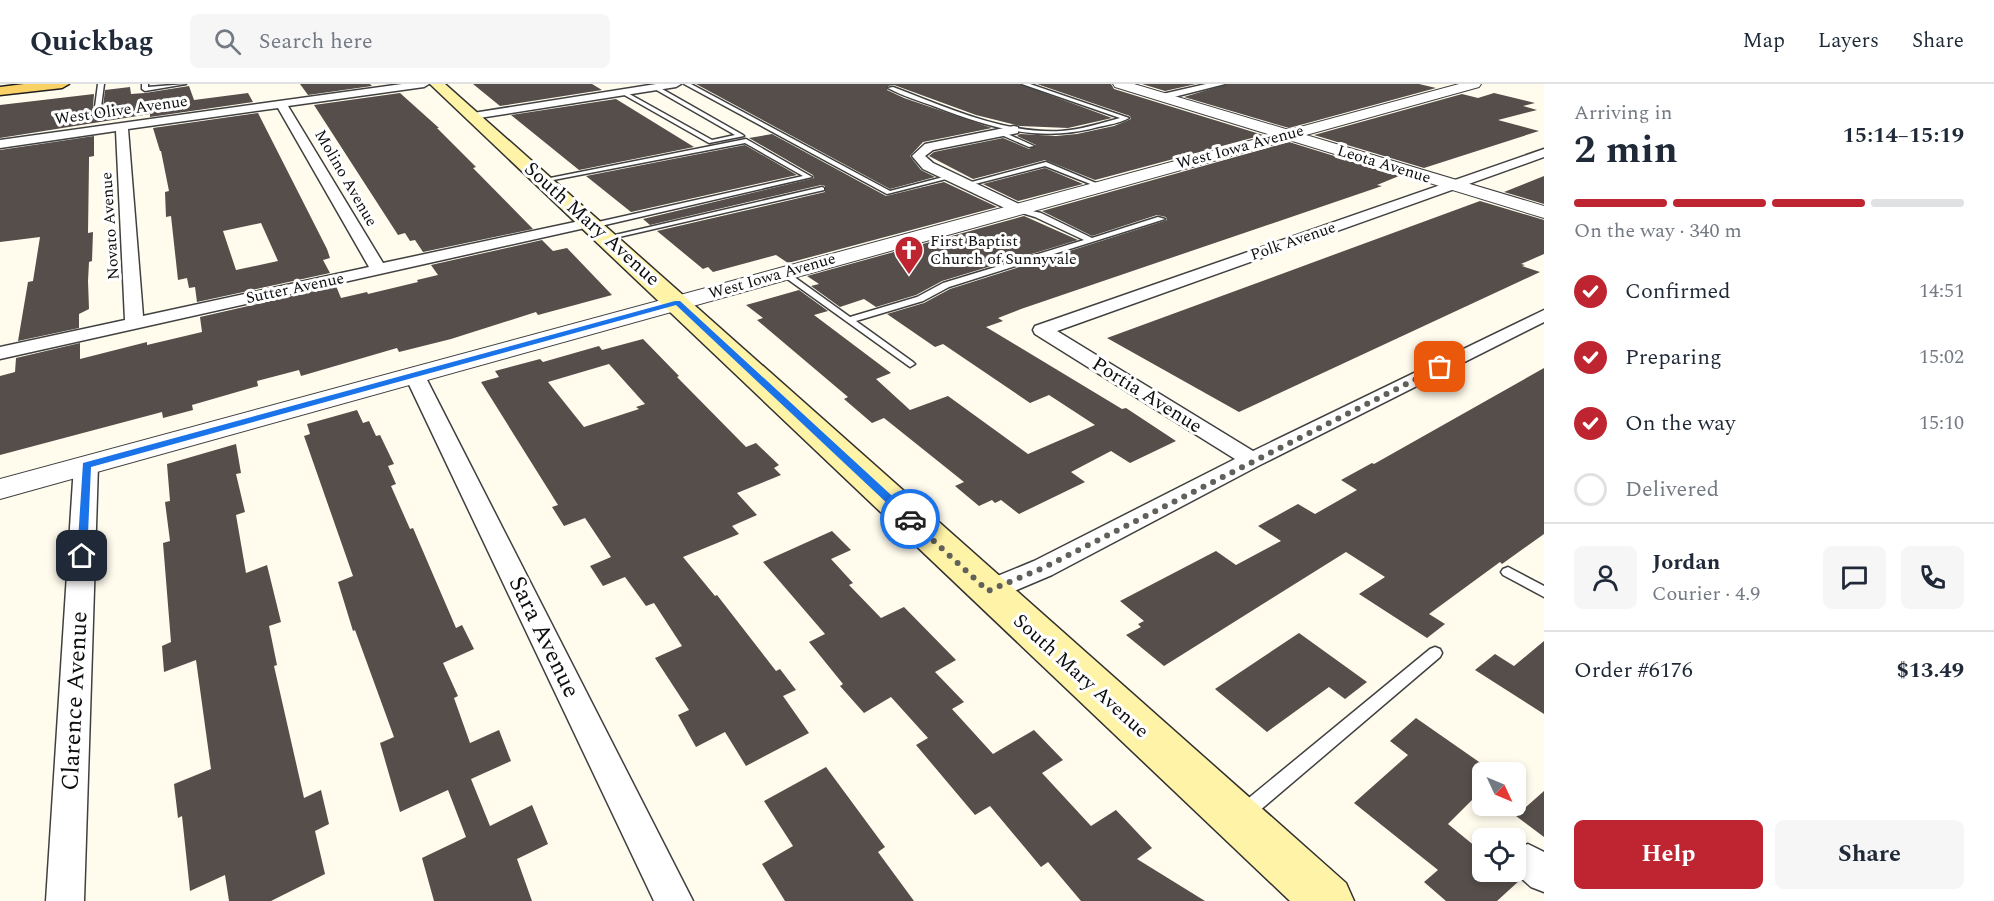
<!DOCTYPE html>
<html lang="en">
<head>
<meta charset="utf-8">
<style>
  :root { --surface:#fff; --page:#f6f6f7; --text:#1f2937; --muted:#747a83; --line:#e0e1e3; --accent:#be2530 }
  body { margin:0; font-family:Spectral,serif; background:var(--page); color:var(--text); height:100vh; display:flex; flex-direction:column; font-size:22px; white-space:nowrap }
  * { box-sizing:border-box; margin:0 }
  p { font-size:20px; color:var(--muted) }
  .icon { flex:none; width:33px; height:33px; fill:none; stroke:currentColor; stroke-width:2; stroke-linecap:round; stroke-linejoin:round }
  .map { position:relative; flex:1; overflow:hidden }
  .panel { display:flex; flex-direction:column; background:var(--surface); width:450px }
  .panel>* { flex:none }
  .needle { width:39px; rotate:134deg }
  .tools { position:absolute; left:1472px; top:678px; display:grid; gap:12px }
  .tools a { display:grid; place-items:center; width:54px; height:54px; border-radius:9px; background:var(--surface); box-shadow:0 3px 9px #0003; font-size:30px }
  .pin { position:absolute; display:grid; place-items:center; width:51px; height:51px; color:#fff; margin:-26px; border-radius:12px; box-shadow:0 3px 9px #0006 }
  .courier { position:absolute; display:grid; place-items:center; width:60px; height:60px; margin:-30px; border:4px solid #1a73e8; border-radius:50%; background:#fff; color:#222; box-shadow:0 2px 8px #0007 }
  .overview em { font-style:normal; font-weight:700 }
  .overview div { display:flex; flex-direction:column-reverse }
  .overview { display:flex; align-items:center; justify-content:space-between; height:102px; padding:0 30px }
  h1 { font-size:39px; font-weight:700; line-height:45px }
  .bar { display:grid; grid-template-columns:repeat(4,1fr); gap:9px 6px; align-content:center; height:72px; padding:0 30px }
  .bar i { height:8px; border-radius:4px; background:var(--line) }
  .bar .on { background:var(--accent) }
  .bar p { grid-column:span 4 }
  .line { display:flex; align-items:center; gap:15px; padding:0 30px; border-top:2px solid var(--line) }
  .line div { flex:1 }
  .round { display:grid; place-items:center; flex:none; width:63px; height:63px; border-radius:9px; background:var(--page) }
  ol { padding:0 30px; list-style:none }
  li { display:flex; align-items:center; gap:18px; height:66px }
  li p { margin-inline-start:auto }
  li .icon { padding:6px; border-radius:50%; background:var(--accent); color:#fff; stroke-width:4 }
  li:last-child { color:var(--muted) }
  li i { width:33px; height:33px; border:3px solid var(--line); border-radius:50% }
  .button { display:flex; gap:12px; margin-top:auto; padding:12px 30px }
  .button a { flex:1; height:69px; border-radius:9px; background:var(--accent); color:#fff; font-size:24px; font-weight:700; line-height:69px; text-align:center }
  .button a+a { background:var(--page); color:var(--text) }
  header { display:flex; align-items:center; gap:36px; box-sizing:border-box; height:84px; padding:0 30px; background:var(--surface); border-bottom:2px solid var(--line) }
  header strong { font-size:28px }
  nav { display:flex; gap:33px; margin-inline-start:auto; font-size:21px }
  .search { width:420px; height:54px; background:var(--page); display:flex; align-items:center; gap:15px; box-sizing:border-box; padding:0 21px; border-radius:9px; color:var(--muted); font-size:22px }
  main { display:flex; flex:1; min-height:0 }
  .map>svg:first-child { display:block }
  .building { fill:#564e4a; fill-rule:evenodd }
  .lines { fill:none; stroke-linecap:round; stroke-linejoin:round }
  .service-casing { stroke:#404040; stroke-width:3 }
  .minor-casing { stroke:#404040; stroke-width:3 }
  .tertiary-casing { stroke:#404040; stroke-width:2 }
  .secondary-casing { stroke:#2f2f2f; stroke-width:3 }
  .primary-casing { stroke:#1e1e1e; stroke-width:3 }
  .service { fill:#fff; fill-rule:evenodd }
  .minor { fill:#fff; fill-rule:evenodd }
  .tertiary { fill:#fff; fill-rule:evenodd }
  .secondary { fill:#fff3a8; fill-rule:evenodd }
  .primary { fill:#f9d164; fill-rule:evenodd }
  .route { fill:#1a73e8 }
  .done { stroke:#62605b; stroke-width:6; stroke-dasharray:0 10.8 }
  .labels { text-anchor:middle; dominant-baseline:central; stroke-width:6; stroke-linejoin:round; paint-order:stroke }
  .far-street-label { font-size:16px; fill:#0d0d0d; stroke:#fff }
  .far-poi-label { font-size:16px; fill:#0d0d0d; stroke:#fff; text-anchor:start }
  .street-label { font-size:20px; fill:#0d0d0d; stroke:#fff }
  .near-street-label { font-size:24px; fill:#0d0d0d; stroke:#fff }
</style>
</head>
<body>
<header>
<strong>Quickbag</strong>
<div class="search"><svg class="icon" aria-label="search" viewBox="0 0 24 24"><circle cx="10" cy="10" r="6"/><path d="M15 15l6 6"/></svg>Search here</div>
<nav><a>Map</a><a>Layers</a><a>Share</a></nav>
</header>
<main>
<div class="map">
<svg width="1544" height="817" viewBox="0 0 1544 817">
  <rect width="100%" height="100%" fill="#fffbed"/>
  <path class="building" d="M 300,0 L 370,0 L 372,2 L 308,11 Z
    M 473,0 L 592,0 L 602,6 L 500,22 Z
    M 696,0 L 1020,0 L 1112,34 L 1068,44 L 1020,42 L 976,31 L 894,1 L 888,2 L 887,6 L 904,14 L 992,44 L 923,58 L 910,72 L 921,86 L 935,93 L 890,105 Z
    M 1037,0 L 1111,0 L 1114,5 L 1263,51 L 1095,96 L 1045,76 L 973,95 L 929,72 L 934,68 L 1003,54 L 1029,65 L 1036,61 L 1017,52 L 1020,50 L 1056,52 L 1077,50 L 1114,42 L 1131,35 L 1130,32 Z
    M 1142,0 L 1196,0 L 1165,7 Z
    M 1227,0 L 1419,0 L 1436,4 L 1289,44 L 1184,13 Z
    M 189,2 L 194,16 L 248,9 L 253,18 L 150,33 L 150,30 L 0,54 L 0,21 L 94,10 L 93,23 L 99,27 L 103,23 L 105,6 L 130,3 L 131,10 L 145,9 Z
    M 400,9 L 439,44 L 437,44 L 476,83 L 473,84 L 533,145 L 423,168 L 415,156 L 410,157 L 405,149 L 398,151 L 314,21 Z
    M 1494,9 L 1535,19 L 1523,22 L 1537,26 L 1498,36 L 1539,47 L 1424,84 L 1314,51 L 1462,10 L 1478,14 Z
    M 616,15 L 694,63 L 579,86 L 511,31 Z
    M 258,29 L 327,165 L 330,174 L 323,176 L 330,189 L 197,218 L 195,203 L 189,204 L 187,194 L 178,196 L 171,132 L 166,133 L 165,108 L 169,107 L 161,67 L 160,67 L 153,44 ZM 261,139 L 278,177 L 236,186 L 223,147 Z
    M 772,50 L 886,112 L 944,98 L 997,123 L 788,179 L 776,171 L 713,188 L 708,183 L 703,185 L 657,147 L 825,108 L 825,102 L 821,101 L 650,141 L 643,135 L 814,94 L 813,91 L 749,54 Z
    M 94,52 L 94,72 L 89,73 L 89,78 L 88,149 L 93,148 L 92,177 L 89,178 L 88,197 L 89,225 L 79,230 L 79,244 L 18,257 L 28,198 L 33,197 L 40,153 L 0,158 L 0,66 Z
    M 1289,58 L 1399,92 L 1377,101 L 1382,102 L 1021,225 L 998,234 L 1003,237 L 986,243 L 1122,325 L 1126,324 L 1176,357 L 1130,379 L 1111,367 L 1071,388 L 1085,398 L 1019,430 L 1001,416 L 995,419 L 992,416 L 979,422 L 955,402 L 964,398 L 884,334 L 872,339 L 844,315 L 848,313 L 757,236 L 763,234 L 746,221 L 799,206 L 828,227 L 814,231 L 891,289 L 876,295 L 910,326 L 948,312 L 1028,370 L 1095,341 L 1049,311 L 1030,319 L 943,260 L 935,263 L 887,230 L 924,219 L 950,205 L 1167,136 L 1166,133 L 1157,131 L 1092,152 L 1042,127 Z
    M 745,61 L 797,91 L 631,128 L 586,92 Z
    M 1045,84 L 1083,100 L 1018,117 L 983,100 Z
    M 1544,92 L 1544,120 L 1504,108 Z
    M 1480,117 L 1544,136 L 1544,170 L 1521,180 L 1525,181 L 1522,182 L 1540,188 L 1239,328 L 1107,254 Z
    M 1024,132 L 1078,156 L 942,197 L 916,211 L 876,223 L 864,215 L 840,223 L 811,202 L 819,200 L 807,192 Z
    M 542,156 L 553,167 L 567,164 L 612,211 L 538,231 L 536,228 L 451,255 L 399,268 L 397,264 L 301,292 L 299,286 L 257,297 L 258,302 L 192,321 L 193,326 L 163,334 L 162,328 L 0,371 L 0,292 L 15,288 L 16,274 L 80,259 L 80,275 L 147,258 L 147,261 L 202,248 L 200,233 L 336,202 L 341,214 L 367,208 L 368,210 L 418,198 L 417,196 L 438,191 L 431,181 Z
    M 643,255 L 679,292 L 677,293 L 746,363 L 756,359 L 779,381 L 774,384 L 781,391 L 737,409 L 757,431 L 732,442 L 739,450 L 683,473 L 715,512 L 717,511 L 776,587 L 780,585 L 796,606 L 783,612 L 809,649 L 746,682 L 725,648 L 696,663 L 678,631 L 689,626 L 655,574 L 682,562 L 654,519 L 646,522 L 625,493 L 603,502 L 590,482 L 611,473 L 585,434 L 564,442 L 552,423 L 558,421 L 481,298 L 499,293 L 495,287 L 540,275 L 543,278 L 599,262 L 602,266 ZM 609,280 L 645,320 L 636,323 L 639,325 L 584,343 L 548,298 Z
    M 1544,284 L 1544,450 L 1502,480 L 1500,478 L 1429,530 L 1445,540 L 1427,554 L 1359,510 L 1385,493 L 1346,468 L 1164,582 L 1126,551 L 1141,543 L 1138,540 L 1144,537 L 1120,517 L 1216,467 L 1236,481 L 1281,457 L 1258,442 L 1298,420 L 1315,430 L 1357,406 L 1341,396 L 1372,379 L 1374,380 Z
    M 357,326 L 363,339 L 369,337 L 376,352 L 380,351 L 394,380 L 388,382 L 396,400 L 391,402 L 410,445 L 413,444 L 456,544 L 462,541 L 474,565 L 443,579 L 458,612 L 454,614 L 470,659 L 499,646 L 511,677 L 471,695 L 490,742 L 532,721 L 548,760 L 517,775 L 532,817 L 434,817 L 422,774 L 466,753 L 448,706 L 400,728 L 380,659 L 394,653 L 355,546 L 353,547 L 338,498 L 353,492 L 304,352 L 310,350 L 307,340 Z
    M 236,360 L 241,389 L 236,390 L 245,428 L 236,431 L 246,489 L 267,481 L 281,538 L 269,542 L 277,581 L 274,582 L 304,714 L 321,706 L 329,740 L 315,747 L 325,790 L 271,817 L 229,817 L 225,791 L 190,807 L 182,732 L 178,734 L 174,700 L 211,685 L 196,576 L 164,588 L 162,562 L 171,558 L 163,459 L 170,457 L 165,418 L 170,417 L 167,380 Z
    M 832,447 L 851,466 L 831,475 L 853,499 L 849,501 L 881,534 L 904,523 L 956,576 L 935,588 L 964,618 L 952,625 L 993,670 L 1034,646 L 1063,676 L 1042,689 L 1091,742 L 1116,726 L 1152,764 L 1137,775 L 1205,817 L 1081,817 L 1048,778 L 1041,783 L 990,722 L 975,731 L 916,661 L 928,654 L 891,613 L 864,629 L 840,602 L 843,600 L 809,558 L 825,550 L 763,478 Z
    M 1299,549 L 1367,598 L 1345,615 L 1329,603 L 1267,648 L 1215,605 Z
    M 1544,557 L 1544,630 L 1475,586 L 1495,570 L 1514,582 Z
    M 1416,634 L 1482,680 L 1482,706 L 1448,740 L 1482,768 L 1482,788 L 1512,788 L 1520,796 L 1497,817 L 1446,817 L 1424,798 L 1438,786 L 1354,719 L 1408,671 L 1390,657 Z
    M 826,683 L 885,763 L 878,768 L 914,817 L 785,817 L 762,780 L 793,762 L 764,717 Z
    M 1544,707 L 1544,753 L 1516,732 Z"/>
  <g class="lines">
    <g class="service-casing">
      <path id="service" d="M 98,0 L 104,0 L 101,23 L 98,25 L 95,23 Z
        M 142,0 L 148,0 L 148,3 L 186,0 L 145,7 L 142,5 Z
        M 684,0 L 691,0 L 890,107 L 951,91 L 954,93 L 887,110 Z
        M 1022,0 L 1030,0 L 1129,34 C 1120,39 1108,41 1098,43 C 1040,59 990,44 936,23 C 920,17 902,12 888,4 L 893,3 C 946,23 1003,50 1061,47 C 1081,46 1101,39 1120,34 Z
        M 655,1 L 743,51 L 744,52 L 709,59 L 619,8 L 624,7 L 712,56 L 735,51 L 653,4 Z
        M 997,47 L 1001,47 L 1034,62 L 1029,63 L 997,49 Z
        M 746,55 L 812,93 L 592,144 L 588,142 L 589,140 L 803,92 L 745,59 L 543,98 L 540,96 Z
        M 1046,78 L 1103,102 L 1098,103 L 1045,82 L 967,102 L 964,100 Z
        M 822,103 L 824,104 L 824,106 L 606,156 L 602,154 Z
        M 1015,123 L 1041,129 L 1092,154 L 1158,133 L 1165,135 L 949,203 L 923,217 L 856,237 L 913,278 L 915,280 L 910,283 L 779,189 L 786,187 L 850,233 L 917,213 L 943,199 L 1084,156 L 1035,133 L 1015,127 Z
        M 1508,483 L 1544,502 L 1544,513 L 1503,491 L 1501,488 L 1503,485 Z
        M 1435,563 L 1440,565 L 1442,569 L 1440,573 L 1251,734 L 1245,736 L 1239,734 L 1236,728 L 1239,722 L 1430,565 Z"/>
    </g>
    <g class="minor-casing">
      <path id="minor" d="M 402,0 L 429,0 L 424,3 L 288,22 L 383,179 L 589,135 L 596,139 L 594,142 L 0,275 L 0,263 L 125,236 L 116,47 L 0,64 L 0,56 ZM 278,24 L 369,183 L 143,232 L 128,45 Z
        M 656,0 L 681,0 L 676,3 L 473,35 L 467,32 L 473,29 Z
        M 1206,0 L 1225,0 L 1162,16 L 1157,13 L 1158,11 Z
        M 1014,42 L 1018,43 L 1018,49 L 933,66 L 925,72 L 933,79 L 1023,122 L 1025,125 L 1023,128 L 1013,128 L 923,85 L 912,72 L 925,60 Z
        M 1544,65 L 1544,73 L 1057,247 L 1253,367 L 1544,226 L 1544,238 L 1260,381 L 1052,491 L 998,514 L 988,517 L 978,514 L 974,507 L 978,500 L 1034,477 L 1235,375 L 1035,250 L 1033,246 L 1035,242 Z
        M 414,284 L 421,286 L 424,290 L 693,817 L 654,817 L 404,290 L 407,286 Z
        M 86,374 L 94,376 L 98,381 L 84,817 L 46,817 L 74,381 L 78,376 Z
        M 1528,760 L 1544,768 L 1544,808 L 1531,803 L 1514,788 L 1515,765 Z"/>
    </g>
    <g class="tertiary-casing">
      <path id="tertiary" d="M 1113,0 L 1134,0 L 1289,46 L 1459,0 L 1481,0 L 1479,3 L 1306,51 L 1544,122 L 1544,134 L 1289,56 L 0,415 L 0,395 L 1271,51 L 1115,3 Z"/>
    </g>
    <g class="secondary-casing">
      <path id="secondary" d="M 430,0 L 445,0 L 1346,799 L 1354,817 L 1290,817 Z"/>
    </g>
    <g class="primary-casing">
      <path id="primary" d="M 24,0 L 69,0 L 62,4 L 0,11 L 0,3 Z"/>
    </g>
    <use href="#service" class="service"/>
    <use href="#minor" class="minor"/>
    <use href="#tertiary" class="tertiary"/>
    <use href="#secondary" class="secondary"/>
    <use href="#primary" class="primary"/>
  </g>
  <path class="route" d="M 675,217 L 680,217 L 914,432 L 914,437 L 906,437 L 676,221 L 91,383 L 87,472 L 82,476 L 77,472 L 83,379 Z"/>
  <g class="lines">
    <path class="done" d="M 910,435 L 988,507 L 1043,484 L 1440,283"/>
  </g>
  <defs>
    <g id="church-pin" transform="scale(1.5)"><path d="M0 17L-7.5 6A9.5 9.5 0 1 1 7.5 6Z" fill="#be2530" stroke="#fff"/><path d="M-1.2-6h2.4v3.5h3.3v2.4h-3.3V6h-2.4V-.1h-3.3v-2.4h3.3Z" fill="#fff"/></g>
  </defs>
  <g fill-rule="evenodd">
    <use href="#church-pin" x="909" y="166"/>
  </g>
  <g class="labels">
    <g class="far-street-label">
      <text transform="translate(121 26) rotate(-8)">West Olive Avenue</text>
      <text transform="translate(1240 63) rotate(-15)">West Iowa Avenue</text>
      <text transform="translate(1384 80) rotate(17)">Leota Avenue</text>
      <text transform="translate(346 94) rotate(60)">Molino Avenue</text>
      <text transform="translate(110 142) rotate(-94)">Novato Avenue</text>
      <text transform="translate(1293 157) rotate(-19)">Polk Avenue</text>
      <text transform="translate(772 192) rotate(-16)">West Iowa Avenue</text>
      <text transform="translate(295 204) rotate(-12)">Sutter Avenue</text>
    </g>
    <g class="far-poi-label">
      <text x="930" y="157">First Baptist<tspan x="930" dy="18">Church of Sunnyvale</tspan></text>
    </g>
    <g class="street-label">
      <text transform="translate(592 140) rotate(42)">South Mary Avenue</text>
      <text transform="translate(1147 311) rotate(32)">Portia Avenue</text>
      <text transform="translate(1081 592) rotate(42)">South Mary Avenue</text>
    </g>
    <g class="near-street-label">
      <text transform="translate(544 553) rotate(64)">Sara Avenue</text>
      <text transform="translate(75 617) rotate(-87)">Clarence Avenue</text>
    </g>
  </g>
</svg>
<div class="tools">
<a><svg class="needle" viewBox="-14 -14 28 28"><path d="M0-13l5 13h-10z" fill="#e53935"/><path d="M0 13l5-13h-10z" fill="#747a83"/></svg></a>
<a><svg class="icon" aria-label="locate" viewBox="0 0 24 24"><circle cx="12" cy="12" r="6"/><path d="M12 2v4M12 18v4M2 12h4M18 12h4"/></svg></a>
</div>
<div class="pin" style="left:1440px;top:283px;background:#ea580c"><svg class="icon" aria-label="bag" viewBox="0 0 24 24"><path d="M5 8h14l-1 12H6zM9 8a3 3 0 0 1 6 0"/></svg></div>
<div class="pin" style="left:82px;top:472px;background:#1f2937"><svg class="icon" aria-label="home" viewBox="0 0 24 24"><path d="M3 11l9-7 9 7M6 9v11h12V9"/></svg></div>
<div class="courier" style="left:910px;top:435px"><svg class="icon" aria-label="car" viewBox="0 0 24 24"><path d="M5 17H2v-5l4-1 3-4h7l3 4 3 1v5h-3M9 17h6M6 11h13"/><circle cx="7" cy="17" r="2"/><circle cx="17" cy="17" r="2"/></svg></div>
</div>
<section class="panel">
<div class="overview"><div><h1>2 min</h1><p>Arriving in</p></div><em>15:14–15:19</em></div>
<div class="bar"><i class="on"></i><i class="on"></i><i class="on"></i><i></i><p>On the way · 340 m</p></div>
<ol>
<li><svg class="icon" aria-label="check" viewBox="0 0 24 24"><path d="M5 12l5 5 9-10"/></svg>Confirmed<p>14:51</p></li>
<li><svg class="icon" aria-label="check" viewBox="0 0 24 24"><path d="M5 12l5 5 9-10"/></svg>Preparing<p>15:02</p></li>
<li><svg class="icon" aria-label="check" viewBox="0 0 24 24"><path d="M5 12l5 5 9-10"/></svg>On the way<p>15:10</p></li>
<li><i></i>Delivered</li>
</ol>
<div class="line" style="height:108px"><a class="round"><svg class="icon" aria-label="person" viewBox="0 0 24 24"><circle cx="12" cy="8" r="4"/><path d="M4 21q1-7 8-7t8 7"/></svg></a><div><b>Jordan</b><p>Courier · 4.9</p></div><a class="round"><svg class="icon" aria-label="chat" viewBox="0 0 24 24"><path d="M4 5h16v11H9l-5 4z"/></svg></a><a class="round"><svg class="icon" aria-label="phone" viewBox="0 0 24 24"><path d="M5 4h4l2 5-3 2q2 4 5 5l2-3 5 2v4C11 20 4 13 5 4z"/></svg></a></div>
<div class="line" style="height:78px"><div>Order #6176</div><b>$13.49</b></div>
<div class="button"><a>Help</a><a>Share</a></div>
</section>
</main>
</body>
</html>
